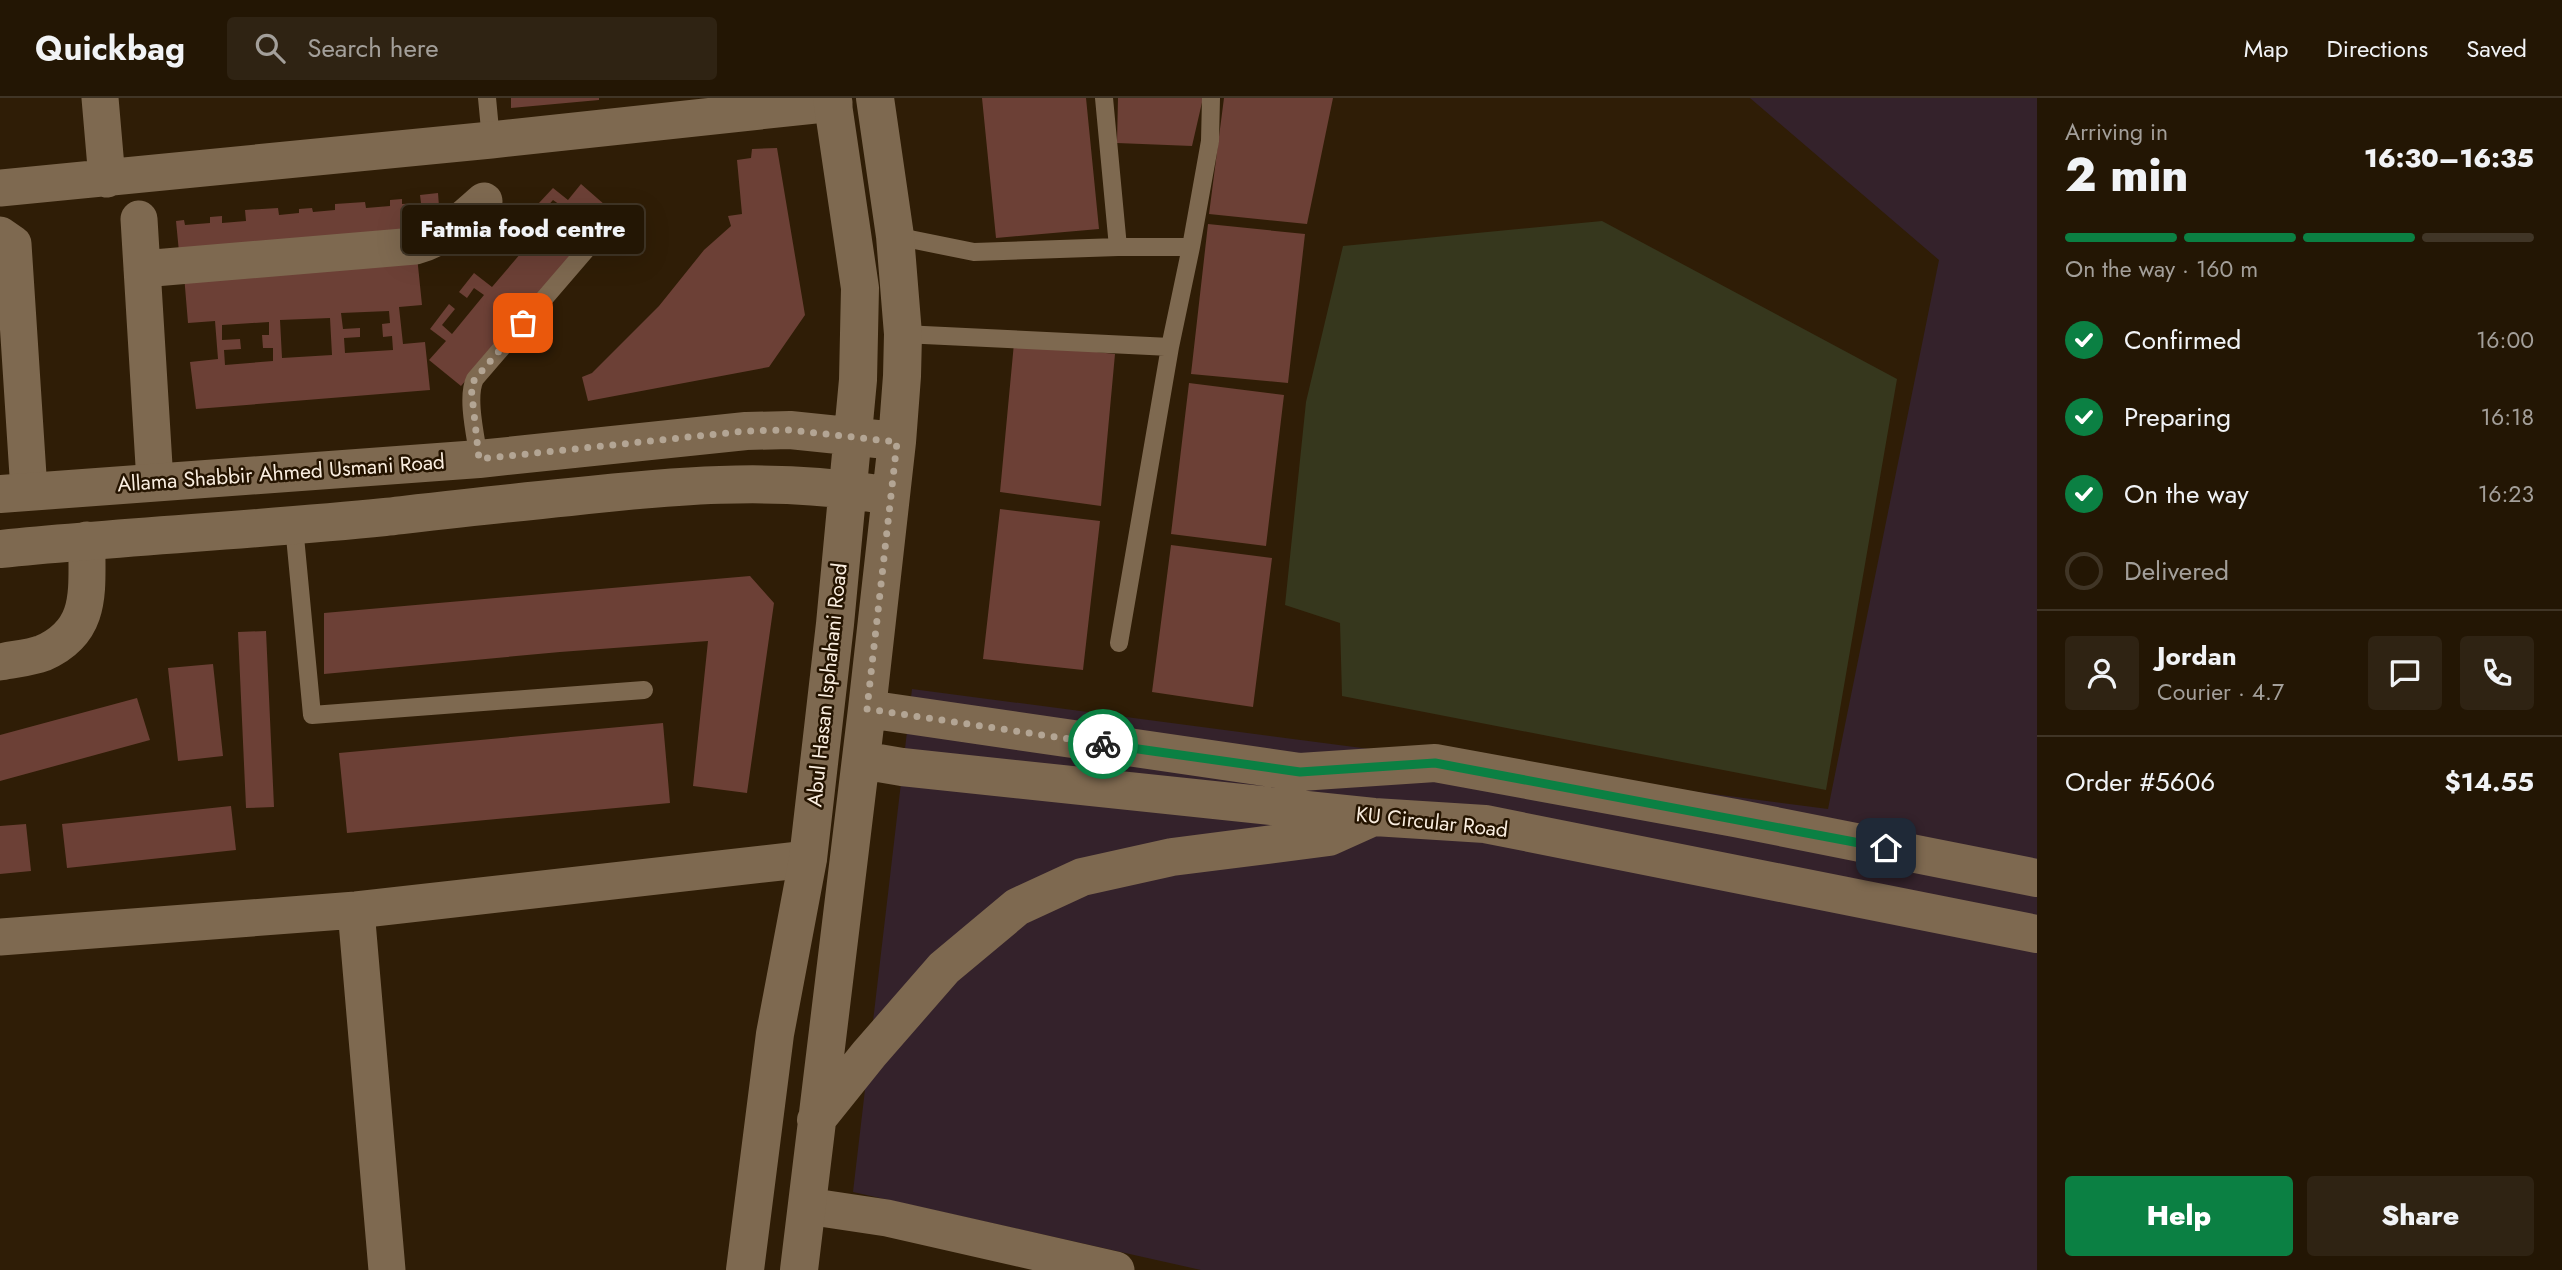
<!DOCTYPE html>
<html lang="en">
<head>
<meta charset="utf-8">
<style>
  :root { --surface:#231604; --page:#2f2313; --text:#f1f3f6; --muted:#a39f9a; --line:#403526; --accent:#0b8043 }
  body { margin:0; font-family:Jost,sans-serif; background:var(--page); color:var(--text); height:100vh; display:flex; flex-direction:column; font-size:26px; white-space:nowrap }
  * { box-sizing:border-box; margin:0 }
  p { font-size:23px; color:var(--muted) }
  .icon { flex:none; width:38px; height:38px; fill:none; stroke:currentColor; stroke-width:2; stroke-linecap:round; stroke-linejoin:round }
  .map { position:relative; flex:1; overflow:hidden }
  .sheet { display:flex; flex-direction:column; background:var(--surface); width:525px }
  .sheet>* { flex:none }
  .pin { position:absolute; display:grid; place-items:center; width:60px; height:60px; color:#fff; margin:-30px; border-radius:14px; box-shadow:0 4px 10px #0006 }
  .courier { position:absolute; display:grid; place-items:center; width:70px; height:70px; margin:-35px; border:5px solid #0b8043; border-radius:50%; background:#fff; color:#222; box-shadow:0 2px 9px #0007 }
  .bubble { position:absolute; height:49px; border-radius:7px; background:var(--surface); box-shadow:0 7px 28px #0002,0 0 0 2px var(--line); font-size:23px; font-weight:800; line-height:49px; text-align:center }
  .headline em { font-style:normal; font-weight:800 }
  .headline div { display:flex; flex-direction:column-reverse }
  .headline { display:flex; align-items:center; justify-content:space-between; height:119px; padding:0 28px }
  h1 { font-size:46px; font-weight:800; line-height:52px }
  .bar { display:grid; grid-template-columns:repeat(4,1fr); gap:10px 7px; align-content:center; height:84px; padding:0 28px }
  .bar i { height:9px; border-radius:5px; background:var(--line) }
  .bar .on { background:var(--accent) }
  .bar p { grid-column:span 4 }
  .line { display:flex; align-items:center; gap:18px; padding:0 28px; border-top:2px solid var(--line) }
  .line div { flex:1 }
  .round { display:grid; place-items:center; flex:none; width:74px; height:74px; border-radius:7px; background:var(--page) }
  ol { padding:0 28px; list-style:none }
  li { display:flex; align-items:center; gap:21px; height:77px }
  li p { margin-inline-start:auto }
  li .icon { padding:7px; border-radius:50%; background:var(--accent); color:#fff; stroke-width:4 }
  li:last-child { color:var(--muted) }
  li i { width:38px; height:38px; border:4px solid var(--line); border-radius:50% }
  .cta { display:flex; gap:14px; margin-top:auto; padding:14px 28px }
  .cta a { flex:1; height:80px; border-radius:7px; background:var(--accent); color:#fff; font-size:28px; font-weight:800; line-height:80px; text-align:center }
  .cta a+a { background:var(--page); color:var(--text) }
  header { display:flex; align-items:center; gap:42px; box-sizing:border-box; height:98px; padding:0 35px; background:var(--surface); border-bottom:2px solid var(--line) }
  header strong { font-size:33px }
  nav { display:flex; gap:38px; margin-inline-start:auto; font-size:24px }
  .search { width:490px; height:63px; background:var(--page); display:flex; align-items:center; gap:18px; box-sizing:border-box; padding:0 24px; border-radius:7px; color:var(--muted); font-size:26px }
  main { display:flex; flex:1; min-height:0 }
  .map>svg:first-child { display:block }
  .education { fill:#34222b }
  .grass { fill:#36371d }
  .building { fill:#6c4036; fill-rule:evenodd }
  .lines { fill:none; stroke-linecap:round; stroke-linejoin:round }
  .service { stroke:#7e6950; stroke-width:18 }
  .minor { stroke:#7e6950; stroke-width:37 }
  .secondary { stroke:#7e6950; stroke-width:38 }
  .done { stroke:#b3a594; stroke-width:7; stroke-dasharray:0 12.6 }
  .route { stroke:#0b8043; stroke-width:9 }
  .labels { text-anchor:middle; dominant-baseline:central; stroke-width:5; stroke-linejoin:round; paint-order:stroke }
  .street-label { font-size:21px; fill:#faeee0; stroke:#251400 }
</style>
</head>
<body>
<header>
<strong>Quickbag</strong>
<div class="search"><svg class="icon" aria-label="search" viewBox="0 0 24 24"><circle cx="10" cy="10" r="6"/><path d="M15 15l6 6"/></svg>Search here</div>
<nav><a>Map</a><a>Directions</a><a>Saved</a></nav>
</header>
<main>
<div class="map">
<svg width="2037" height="1172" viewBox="0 0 2037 1172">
  <rect width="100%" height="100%" fill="#2f1d06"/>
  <path class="education" d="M 1750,0 L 2037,0 L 2037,1172 L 1201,1172 L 853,1094 L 912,591 L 1828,711 L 1939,162 Z"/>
  <path class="grass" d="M 1602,123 L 1897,281 L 1826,692 L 1342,598 L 1340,525 L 1285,507 L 1306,304 L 1343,148 Z"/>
  <path class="building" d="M 511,0 L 599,0 L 599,2 L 511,10 Z
    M 982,0 L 1086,0 L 1099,131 L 996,140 Z
    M 1118,0 L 1203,0 L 1192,48 L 1117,45 Z
    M 1224,0 L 1333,0 L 1307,126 L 1209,116 Z
    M 777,50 L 805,217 L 769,269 L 588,303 L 582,279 L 592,275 L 659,208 L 704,152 L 731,128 L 728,118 L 742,116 L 737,62 L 751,60 L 752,51 Z
    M 581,86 L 613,114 L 461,288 L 429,262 L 446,243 L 430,231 L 449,206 L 455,211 L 442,227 L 452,236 L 484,197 L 474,190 L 467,200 L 459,194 L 474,175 L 492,189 L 521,155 L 508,144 L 529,119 L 535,125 L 521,142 L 528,149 L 563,109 L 553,102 L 545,111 L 538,106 L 553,90 L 568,102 Z
    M 438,95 L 441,135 L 179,154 L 176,123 L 184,122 L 185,127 L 210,125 L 210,119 L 222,118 L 222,125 L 246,123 L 245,112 L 278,110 L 279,117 L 299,115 L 299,111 L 312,110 L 313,114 L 335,112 L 335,106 L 365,104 L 366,110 L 390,108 L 390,102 L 402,101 L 402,106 L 421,105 L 420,97 Z
    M 1208,126 L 1305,136 L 1288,285 L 1191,276 Z
    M 417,158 L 422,207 L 399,209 L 403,246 L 425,244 L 430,292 L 196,311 L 190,264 L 218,261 L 215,223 L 188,225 L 184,177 ZM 389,213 L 390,225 L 382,226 L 383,239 L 392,238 L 393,252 L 345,255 L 344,240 L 360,239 L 360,230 L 343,231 L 341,215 ZM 330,220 L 332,257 L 282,260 L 280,222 ZM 269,224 L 269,237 L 262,237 L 263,250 L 273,250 L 273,263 L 225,267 L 224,252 L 241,251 L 240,241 L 222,242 L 222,227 Z
    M 1014,245 L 1115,256 L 1101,408 L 1000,394 Z
    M 1189,285 L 1284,297 L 1266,448 L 1171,436 Z
    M 1000,411 L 1100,423 L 1083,572 L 983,561 Z
    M 1171,447 L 1272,460 L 1253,609 L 1152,594 Z
    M 750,478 L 774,505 L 747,695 L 693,688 L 708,543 L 560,554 L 324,576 L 324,515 Z
    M 266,533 L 274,709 L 246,710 L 238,534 Z
    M 213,566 L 223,658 L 178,663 L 168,570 Z
    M 137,600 L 150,642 L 0,683 L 0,637 Z
    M 663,625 L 670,705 L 347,735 L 339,655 Z
    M 231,708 L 236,752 L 67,770 L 62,726 Z
    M 26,726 L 31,773 L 0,776 L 0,728 Z"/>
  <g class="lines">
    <path class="service" d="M 487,0 L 491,42
      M 895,138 L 974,154 L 1118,149 L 1104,0
      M 1118,149 L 1191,149 L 1170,249 L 1119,545
      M 1191,149 L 1210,43 L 1211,0
      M 903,236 L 1170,249
      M 479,361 C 476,340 466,299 475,281 L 604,131
      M 294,428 L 312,617 L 644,592"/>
    <path class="minor" d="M 100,0 L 107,81
      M 0,90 L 491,42 L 834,5
      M 139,121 L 155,384
      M 0,137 L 13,146 L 29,393
      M 142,171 L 415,148 C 445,140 461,123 484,103
      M 0,564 C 14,561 30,560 43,555 C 95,532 86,490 87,442
      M 356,812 L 387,1172
      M 0,839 L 356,812 L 808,761
      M 807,1108 L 887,1120 L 1116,1172"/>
    <path class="secondary" d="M 0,396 L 479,361 L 746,333 L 790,332 L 877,341
      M 0,451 C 128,438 257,432 385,419 C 447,412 508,405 570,399 C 669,388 771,379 871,395
      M 867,611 L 1300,674 L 1435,665 L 1735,720 L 2037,780
      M 861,662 L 902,669 L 1374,719 L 1485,726 L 2037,836
      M 816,1022 L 869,956 L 944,870 L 1017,809 L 1082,779 L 1172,759 L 1329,739 L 1369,721
      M 745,1172 L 775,936 L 808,761 L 835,526 L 858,282 L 860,190 L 832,0
      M 799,1172 L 867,611 L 897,344 L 902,278 L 903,236 L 895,138 L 875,0"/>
  </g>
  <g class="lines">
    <path class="done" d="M 523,225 L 475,281 L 471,288 L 479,361 L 746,333 L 790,332 L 897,344 L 867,611 L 1103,646"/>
    <path class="route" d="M 1103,646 L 1300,674 L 1435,665 L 1886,750"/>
  </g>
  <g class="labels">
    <g class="street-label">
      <text transform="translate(281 375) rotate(-4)">Allama Shabbir Ahmed Usmani Road</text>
      <text transform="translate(827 587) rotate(-84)">Abul Hasan Isphahani Road</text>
      <text transform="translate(1432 724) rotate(6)">KU Circular Road</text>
    </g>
  </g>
</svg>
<div class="pin" style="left:523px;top:225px;background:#ea580c"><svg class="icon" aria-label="bag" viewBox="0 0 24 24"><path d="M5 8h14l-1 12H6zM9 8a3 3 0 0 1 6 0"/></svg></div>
<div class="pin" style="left:1886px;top:750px;background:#1f2937"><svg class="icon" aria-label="home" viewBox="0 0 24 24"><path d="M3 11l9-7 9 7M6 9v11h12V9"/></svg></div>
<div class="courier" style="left:1103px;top:646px"><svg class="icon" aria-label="bike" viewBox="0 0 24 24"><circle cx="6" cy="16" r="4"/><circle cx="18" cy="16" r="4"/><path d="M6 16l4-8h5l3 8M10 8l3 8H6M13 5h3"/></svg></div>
<div class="bubble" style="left:402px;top:107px;width:242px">Fatmia food centre</div>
</div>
<section class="sheet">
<div class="headline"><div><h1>2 min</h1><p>Arriving in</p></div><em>16:30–16:35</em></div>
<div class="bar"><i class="on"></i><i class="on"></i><i class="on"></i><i></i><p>On the way · 160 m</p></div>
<ol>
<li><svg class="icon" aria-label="check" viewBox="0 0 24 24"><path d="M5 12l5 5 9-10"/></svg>Confirmed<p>16:00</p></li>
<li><svg class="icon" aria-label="check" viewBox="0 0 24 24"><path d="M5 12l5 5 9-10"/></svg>Preparing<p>16:18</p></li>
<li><svg class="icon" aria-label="check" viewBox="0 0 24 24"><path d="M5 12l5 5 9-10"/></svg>On the way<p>16:23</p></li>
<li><i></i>Delivered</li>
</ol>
<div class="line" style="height:126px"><a class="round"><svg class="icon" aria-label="person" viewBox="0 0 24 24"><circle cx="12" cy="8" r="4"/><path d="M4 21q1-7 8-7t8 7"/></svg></a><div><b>Jordan</b><p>Courier · 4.7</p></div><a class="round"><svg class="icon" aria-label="chat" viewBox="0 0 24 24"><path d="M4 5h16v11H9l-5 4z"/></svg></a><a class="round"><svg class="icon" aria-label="phone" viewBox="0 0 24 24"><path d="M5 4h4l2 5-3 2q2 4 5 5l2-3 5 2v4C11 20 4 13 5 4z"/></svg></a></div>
<div class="line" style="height:91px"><div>Order #5606</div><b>$14.55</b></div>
<div class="cta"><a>Help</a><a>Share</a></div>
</section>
</main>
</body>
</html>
